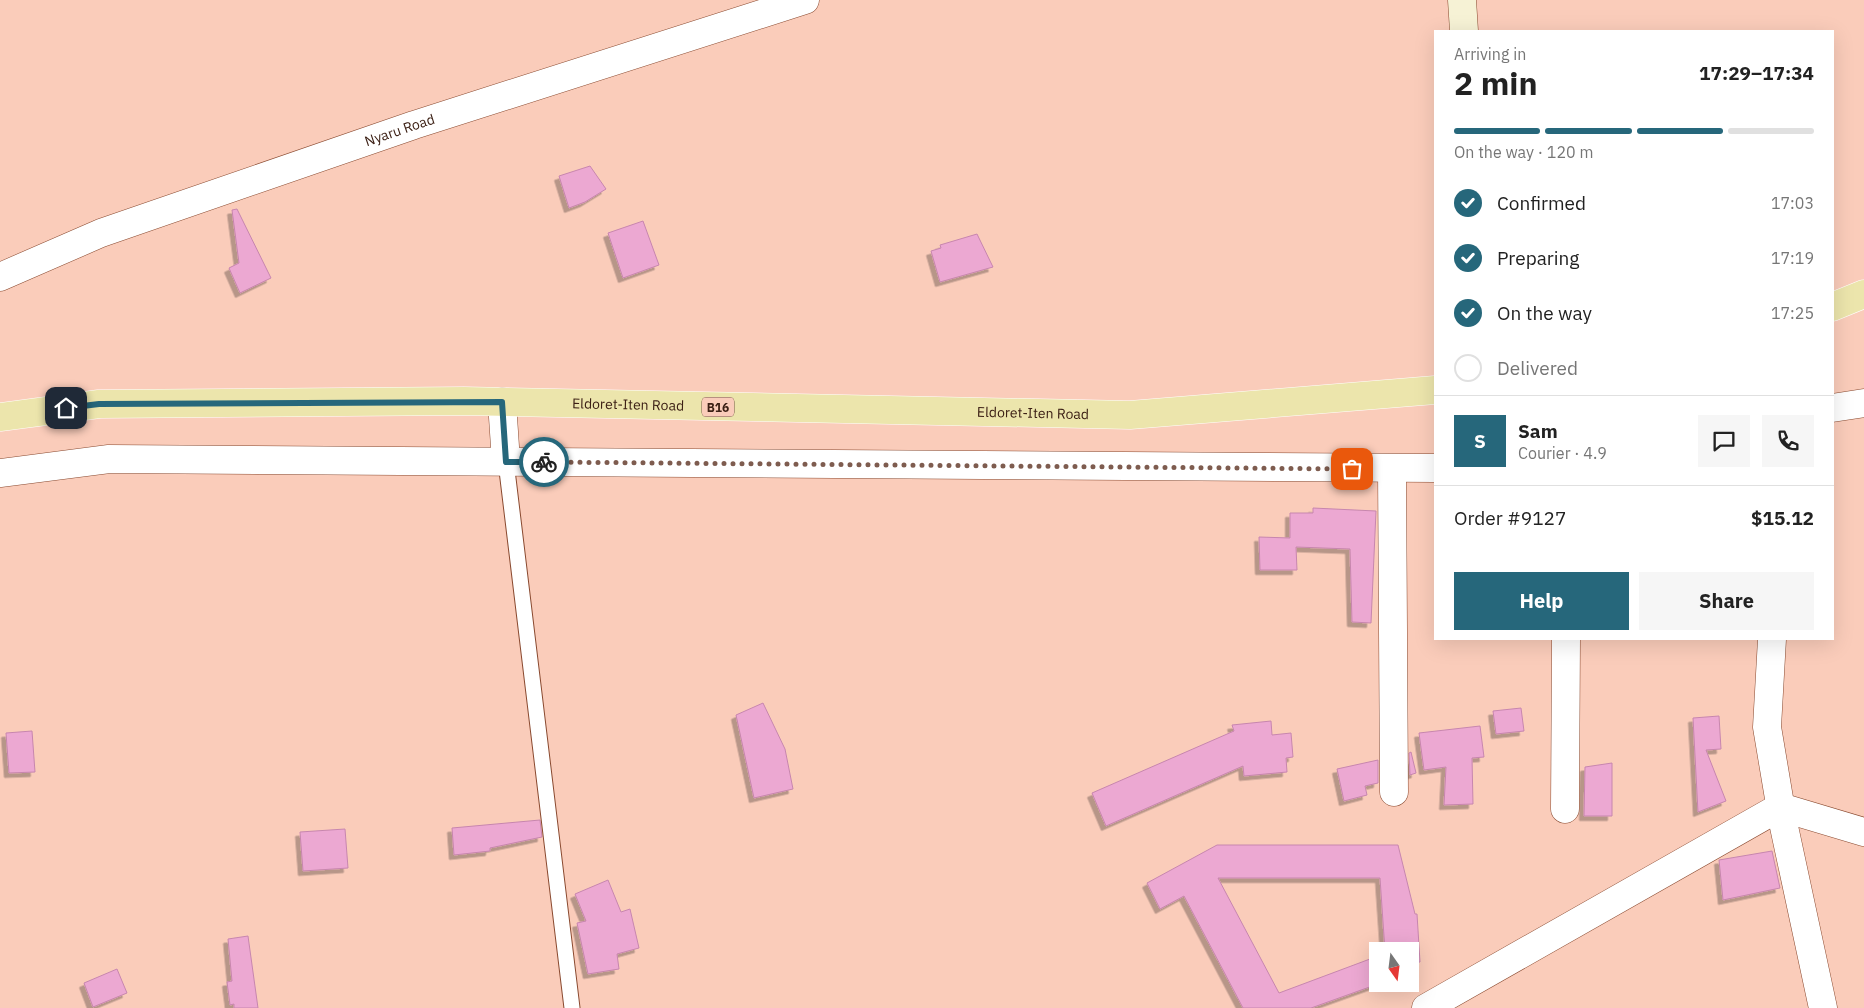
<!DOCTYPE html>
<html lang="en">
<head>
<meta charset="utf-8">
<style>
  :root { --surface:#fff; --page:#f6f6f6; --text:#222; --muted:#767676; --line:#e0e0e0; --accent:#26677b }
  body { margin:0; font-family:"IBM Plex Sans",sans-serif; background:var(--page); color:var(--text); height:100vh; display:flex; flex-direction:column; font-size:19px; white-space:nowrap }
  * { box-sizing:border-box; margin:0 }
  p { font-size:16px; color:var(--muted) }
  .icon { flex:none; width:28px; height:28px; fill:none; stroke:currentColor; stroke-width:2; stroke-linecap:round; stroke-linejoin:round }
  .map { position:relative; flex:1; overflow:hidden }
  .details { position:absolute; left:1434px; top:30px; width:400px; height:610px; display:flex; flex-direction:column; background:var(--surface); border-radius:0px; box-shadow:0 5px 20px #0002 }
  .details>* { flex:none }
  .needle { width:32px; rotate:166deg }
  .buttons { position:absolute; left:1369px; top:942px; display:grid; gap:10px }
  .buttons a { display:grid; place-items:center; width:50px; height:50px; border-radius:0px; background:var(--surface); box-shadow:0 5px 20px #0002; font-size:25px }
  .pin { position:absolute; display:grid; place-items:center; width:42px; height:42px; color:#fff; margin:-21px; border-radius:10px; box-shadow:0 2px 8px #0006 }
  .courier { position:absolute; display:grid; place-items:center; width:50px; height:50px; margin:-25px; border:4px solid #26677b; border-radius:50%; background:#fff; color:#222; box-shadow:0 1px 6px #0007 }
  .head em { font-style:normal; font-weight:700 }
  .head div { display:flex; flex-direction:column-reverse }
  .head { display:flex; align-items:center; justify-content:space-between; height:85px; padding:0 20px }
  h1 { font-size:32px; font-weight:700; line-height:38px }
  .bar { display:grid; grid-template-columns:repeat(4,1fr); gap:8px 5px; align-content:center; height:60px; padding:0 20px }
  .bar i { height:6px; border-radius:4px; background:var(--line) }
  .bar .active { background:var(--accent) }
  .bar p { grid-column:span 4 }
  .line { display:flex; align-items:center; gap:12px; padding:0 20px; border-top:1px solid var(--line) }
  .line div { flex:1 }
  .round { display:grid; place-items:center; flex:none; width:52px; height:52px; border-radius:0px; background:var(--page) }
  ol { padding:0 20px; list-style:none }
  li { display:flex; align-items:center; gap:15px; height:55px }
  li p { margin-inline-start:auto }
  li .icon { padding:5px; border-radius:50%; background:var(--accent); color:#fff; stroke-width:4 }
  li:last-child { color:var(--muted) }
  li i { width:28px; height:28px; border:2px solid var(--line); border-radius:50% }
  .action { display:flex; gap:10px; margin-top:auto; padding:10px 20px }
  .action a { flex:1; height:58px; border-radius:0px; background:var(--accent); color:#fff; font-size:20px; font-weight:700; line-height:58px; text-align:center }
  .action a+a { background:var(--page); color:var(--text) }
  .map>svg:first-child { display:block }
  .building { fill:#eca8d2; stroke:#c786ae; filter:url(#shadow) }
  .lines { fill:none; stroke-linecap:round; stroke-linejoin:round }
  .lane-casing { stroke:#89492f; stroke-width:17 }
  .street-casing { stroke:#89492f; stroke-width:29 }
  .secondary-casing { stroke:#89492f; stroke-width:29 }
  .primary-casing { stroke:#fff; stroke-width:29 }
  .lane { stroke:#fff; stroke-width:15 }
  .street { stroke:#fff; stroke-width:28 }
  .secondary { stroke:#f6f2d5; stroke-width:28 }
  .primary { stroke:#ece5ac; stroke-width:28 }
  .done { stroke:#7e5c4f; stroke-width:5; stroke-dasharray:0 9 }
  .route { stroke:#26677b; stroke-width:6 }
  .labels { text-anchor:middle; dominant-baseline:central; stroke-width:4; stroke-linejoin:round; paint-order:stroke }
  .shield { fill:#faccba; stroke:#755446; stroke-width:1 }
  .shield-label { font-size:12px; font-weight:bold; fill:#3c2015 }
  .street-label { font-size:14px; fill:#3c2015; stroke:#faccba }
</style>
</head>
<body>
<div class="map">
<svg width="1864" height="1008" viewBox="0 0 1864 1008">
  <defs>
    <filter id="shadow"><feDropShadow dx="-4.5" dy="4.5" stdDeviation="0" flood-color="#0004"/></filter>
  </defs>
  <rect width="100%" height="100%" fill="#faccba"/>
  <path class="building" d="M 590,166 L 606,189 L 585,202 L 569,208 L 559,176 Z
    M 237,209 L 271,278 L 240,293 L 229,268 L 239,263 L 232,210 Z
    M 643,221 L 659,265 L 623,278 L 608,233 Z
    M 977,234 L 993,267 L 940,282 L 931,251 L 941,248 L 940,245 Z
    M 1313,508 L 1376,511 L 1371,623 L 1352,622 L 1350,549 L 1296,547 L 1297,570 L 1260,570 L 1259,537 L 1290,538 L 1290,513 L 1313,513 Z
    M 763,703 L 785,749 L 793,789 L 754,798 L 736,715 Z
    M 1521,708 L 1524,731 L 1496,734 L 1493,711 Z
    M 1719,716 L 1721,749 L 1706,750 L 1726,801 L 1698,812 L 1693,718 Z
    M 1271,721 L 1272,735 L 1291,733 L 1293,757 L 1286,758 L 1287,772 L 1244,776 L 1243,766 L 1106,826 L 1092,793 L 1234,731 L 1232,725 Z
    M 1480,726 L 1484,757 L 1472,758 L 1473,804 L 1444,805 L 1446,767 L 1424,770 L 1419,733 Z
    M 32,731 L 35,772 L 9,773 L 6,733 Z
    M 1411,752 L 1416,773 L 1410,775 L 1409,753 Z
    M 1378,760 L 1378,783 L 1365,786 L 1367,795 L 1344,801 L 1337,769 Z
    M 1612,763 L 1612,816 L 1584,816 L 1585,767 Z
    M 540,820 L 542,837 L 490,848 L 490,851 L 454,855 L 452,828 Z
    M 345,829 L 348,868 L 303,871 L 300,832 Z
    M 1217,845 L 1398,845 L 1415,914 L 1417,914 L 1420,962 L 1410,963 L 1410,951 L 1385,951 L 1380,878 L 1218,878 L 1279,993 L 1378,956 L 1378,984 L 1311,1008 L 1243,1008 L 1184,896 L 1160,909 L 1147,883 Z
    M 1772,851 L 1780,888 L 1723,900 L 1719,860 Z
    M 608,880 L 621,912 L 630,909 L 639,948 L 617,954 L 619,969 L 588,974 L 577,923 L 586,921 L 575,894 Z
    M 248,936 L 258,1008 L 234,1008 L 234,1004 L 230,1005 L 227,982 L 232,981 L 228,939 Z
    M 117,969 L 127,993 L 93,1007 L 84,983 Z"/>
  <g class="lines">
    <g class="lane-casing">
      <path id="lane" d="M 506,462 L 572,1008"/>
    </g>
    <g class="street-casing">
      <g id="street">
        <path id="s1" d="M 0,277 L 101,233 L 414,125 L 805,0"/>
        <path d="M 502,402 L 506,462"/>
        <path d="M 1832,408 L 1864,403"/>
        <path d="M 1392,469 L 1394,792"/>
        <path d="M 0,473 L 109,459 L 1435,468"/>
        <path d="M 1772,639 L 1767,727 L 1783,822 L 1823,1008"/>
        <path d="M 1565,809 L 1566,639"/>
        <path d="M 1426,1008 L 1780,807 L 1864,832"/>
      </g>
    </g>
    <g class="secondary-casing">
      <path id="secondary" d="M 1462,0 L 1464,31"/>
    </g>
    <g class="primary-casing">
      <g id="primary">
        <path d="M 1832,307 L 1864,294"/>
        <path id="s2" d="M 0,417 L 99,404 L 464,401 L 1130,415 L 1435,390"/>
      </g>
    </g>
    <use href="#lane" class="lane"/>
    <use href="#street" class="street"/>
    <use href="#secondary" class="secondary"/>
    <use href="#primary" class="primary"/>
  </g>
  <g class="lines">
    <path class="done" d="M 544,462 L 1352,469"/>
    <path class="route" d="M 66,408 L 99,404 L 502,402 L 506,462 L 544,462"/>
  </g>
  <g class="labels">
    <rect class="shield" x="702" y="397.5" width="32" height="19" rx="4"/>
    <g class="shield-label">
      <text x="718" y="407">B16</text>
    </g>
    <g class="street-label">
      <text stroke="none"><textPath href="#s1" startOffset="426">Nyaru Road</textPath></text>
      <text stroke="none"><textPath href="#s2" startOffset="629">Eldoret-Iten Road</textPath></text>
      <text stroke="none"><textPath href="#s2" startOffset="1034">Eldoret-Iten Road</textPath></text>
    </g>
  </g>
</svg>
<div class="buttons">
<a><svg class="needle" viewBox="-14 -14 28 28"><path d="M0-13l5 13h-10z" fill="#e53935"/><path d="M0 13l5-13h-10z" fill="#767676"/></svg></a>
</div>
<div class="pin" style="left:1352px;top:469px;background:#ea580c"><svg class="icon" aria-label="bag" viewBox="0 0 24 24"><path d="M5 8h14l-1 12H6zM9 8a3 3 0 0 1 6 0"/></svg></div>
<div class="pin" style="left:66px;top:408px;background:#1f2937"><svg class="icon" aria-label="home" viewBox="0 0 24 24"><path d="M3 11l9-7 9 7M6 9v11h12V9"/></svg></div>
<div class="courier" style="left:544px;top:462px"><svg class="icon" aria-label="bike" viewBox="0 0 24 24"><circle cx="6" cy="16" r="4"/><circle cx="18" cy="16" r="4"/><path d="M6 16l4-8h5l3 8M10 8l3 8H6M13 5h3"/></svg></div>
<section class="details">
<div class="head"><div><h1>2 min</h1><p>Arriving in</p></div><em>17:29–17:34</em></div>
<div class="bar"><i class="active"></i><i class="active"></i><i class="active"></i><i></i><p>On the way · 120 m</p></div>
<ol>
<li><svg class="icon" aria-label="check" viewBox="0 0 24 24"><path d="M5 12l5 5 9-10"/></svg>Confirmed<p>17:03</p></li>
<li><svg class="icon" aria-label="check" viewBox="0 0 24 24"><path d="M5 12l5 5 9-10"/></svg>Preparing<p>17:19</p></li>
<li><svg class="icon" aria-label="check" viewBox="0 0 24 24"><path d="M5 12l5 5 9-10"/></svg>On the way<p>17:25</p></li>
<li><i></i>Delivered</li>
</ol>
<div class="line" style="height:90px"><b class="round" style="background:var(--accent);color:#fff">S</b><div><b>Sam</b><p>Courier · 4.9</p></div><a class="round"><svg class="icon" aria-label="chat" viewBox="0 0 24 24"><path d="M4 5h16v11H9l-5 4z"/></svg></a><a class="round"><svg class="icon" aria-label="phone" viewBox="0 0 24 24"><path d="M5 4h4l2 5-3 2q2 4 5 5l2-3 5 2v4C11 20 4 13 5 4z"/></svg></a></div>
<div class="line" style="height:65px"><div>Order #9127</div><b>$15.12</b></div>
<div class="action"><a>Help</a><a>Share</a></div>
</section>
</div>
</body>
</html>
